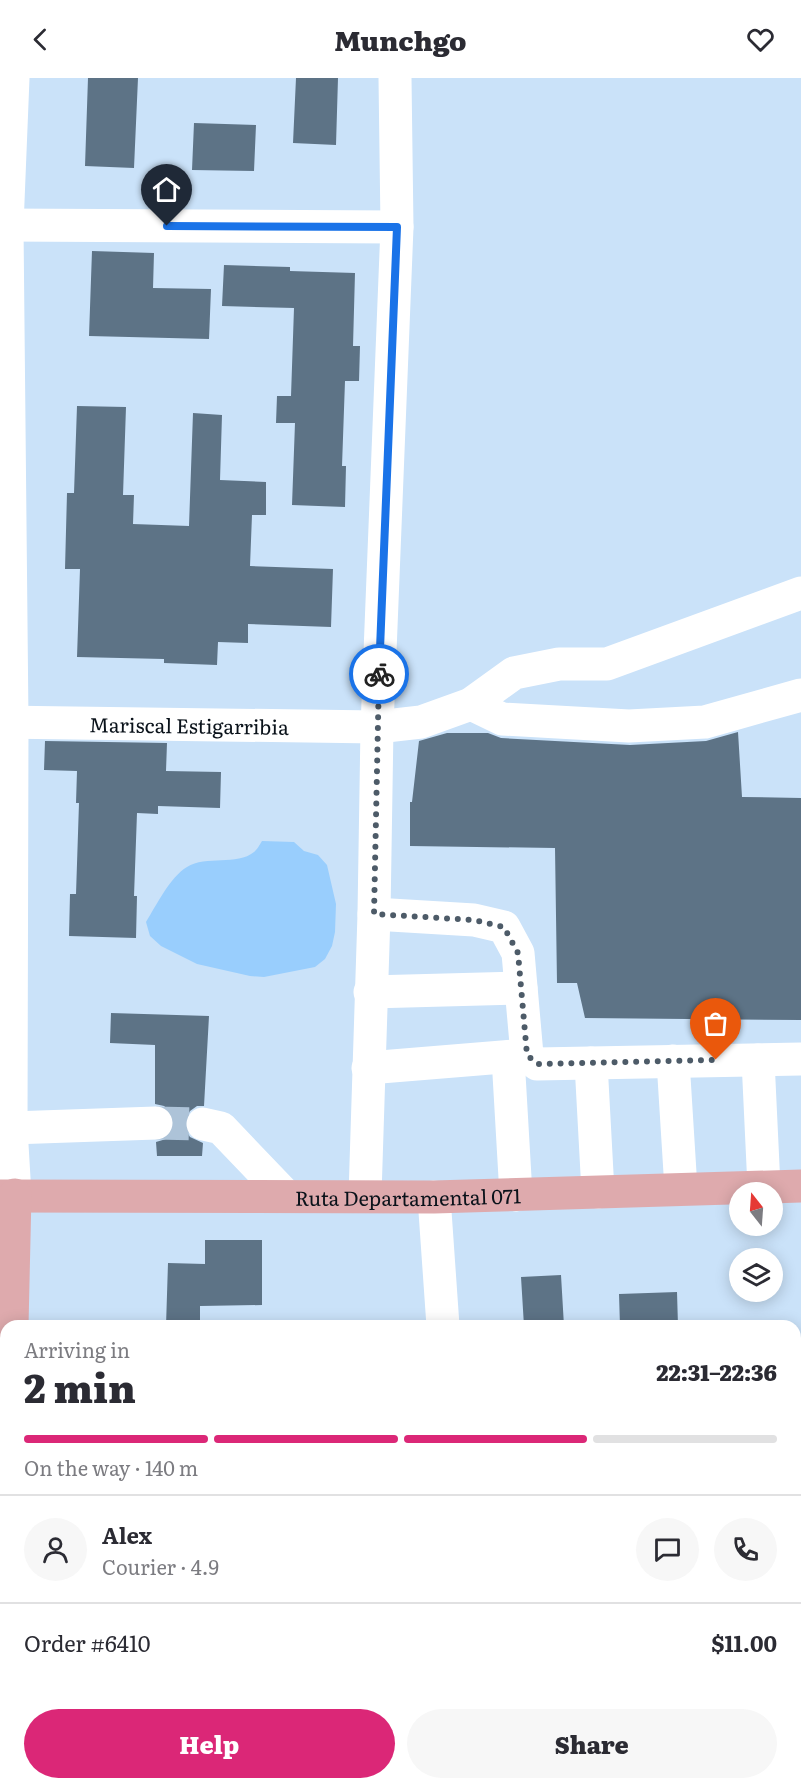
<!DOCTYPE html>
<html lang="en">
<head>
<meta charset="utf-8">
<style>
  :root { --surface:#fff; --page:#f7f7f7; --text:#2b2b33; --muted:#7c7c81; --line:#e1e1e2; --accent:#db2777 }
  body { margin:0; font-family:Literata,serif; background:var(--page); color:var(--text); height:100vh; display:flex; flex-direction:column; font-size:22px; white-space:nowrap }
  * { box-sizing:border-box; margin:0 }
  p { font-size:20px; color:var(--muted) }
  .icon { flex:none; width:33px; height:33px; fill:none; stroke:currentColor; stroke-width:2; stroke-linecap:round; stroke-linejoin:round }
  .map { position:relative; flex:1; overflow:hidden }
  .panel { position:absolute; left:0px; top:1242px; width:801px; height:470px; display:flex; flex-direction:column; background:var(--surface); border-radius:18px 18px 0 0; box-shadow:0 3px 15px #0003 }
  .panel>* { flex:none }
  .needle { width:39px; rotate:343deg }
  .fabs { position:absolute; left:729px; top:1104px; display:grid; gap:12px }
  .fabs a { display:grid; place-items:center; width:54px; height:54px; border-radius:50%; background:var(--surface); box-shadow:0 3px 15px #0003; font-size:30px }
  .pin { position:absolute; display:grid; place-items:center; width:51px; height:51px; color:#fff; margin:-62px -26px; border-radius:50% 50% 50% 0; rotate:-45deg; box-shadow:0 0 6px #0007 }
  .pin .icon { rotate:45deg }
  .courier { position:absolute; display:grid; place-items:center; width:60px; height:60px; margin:-30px; border:4px solid #1a73e8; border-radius:50%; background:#fff; color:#222; box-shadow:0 2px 8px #0007 }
  .head em { font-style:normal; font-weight:800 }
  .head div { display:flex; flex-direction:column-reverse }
  .head { display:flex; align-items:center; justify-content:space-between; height:102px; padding:0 24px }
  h1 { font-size:39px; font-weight:800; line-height:45px }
  .bar { display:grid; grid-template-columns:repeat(4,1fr); gap:9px 6px; align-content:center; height:72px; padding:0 24px }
  .bar i { height:8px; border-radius:4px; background:var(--line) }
  .bar .current { background:var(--accent) }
  .bar p { grid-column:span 4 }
  .line { display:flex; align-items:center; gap:15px; padding:0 24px; border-top:2px solid var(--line) }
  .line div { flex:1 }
  .round { display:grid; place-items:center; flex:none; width:63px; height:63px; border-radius:32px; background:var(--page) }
  .button { display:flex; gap:12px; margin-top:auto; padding:12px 24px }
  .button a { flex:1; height:69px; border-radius:36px; background:var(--accent); color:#fff; font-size:24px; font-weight:800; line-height:69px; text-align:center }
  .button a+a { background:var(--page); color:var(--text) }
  header { display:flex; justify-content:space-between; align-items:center; height:78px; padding:0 24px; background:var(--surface); font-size:27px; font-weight:800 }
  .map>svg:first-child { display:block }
  .green { fill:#99cefd }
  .building { fill:#5d7386 }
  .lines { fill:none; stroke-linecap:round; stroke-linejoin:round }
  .minor-tunnel { stroke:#adc3d8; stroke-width:33; stroke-dasharray:33 16; stroke-linecap:butt }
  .minor { stroke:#fff; stroke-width:33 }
  .major { stroke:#deaaad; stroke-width:33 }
  .done { stroke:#4d5b68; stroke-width:6; stroke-dasharray:0 10.8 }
  .route { stroke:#1a73e8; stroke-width:8 }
  .labels { text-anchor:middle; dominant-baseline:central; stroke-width:6; stroke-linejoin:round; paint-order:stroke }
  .street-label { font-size:20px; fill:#0a121a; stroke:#fff }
</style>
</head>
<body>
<header><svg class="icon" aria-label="back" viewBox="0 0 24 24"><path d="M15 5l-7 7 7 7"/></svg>Munchgo<svg class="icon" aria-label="heart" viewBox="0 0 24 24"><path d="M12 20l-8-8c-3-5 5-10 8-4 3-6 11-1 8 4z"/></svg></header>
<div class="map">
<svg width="801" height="1711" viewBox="0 0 801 1711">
  <rect width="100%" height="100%" fill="#cae2f9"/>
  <path class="green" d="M 262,763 L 294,764 L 304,773 L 318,777 L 327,787 L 336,826 L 335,854 L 332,868 L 325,881 L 315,889 L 264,899 L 250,898 L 197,886 L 161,868 L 150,858 L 146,844 C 156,828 170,799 187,789 C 206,777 237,788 254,774 C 257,772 260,766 262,763 Z"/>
  <path class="building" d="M 88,0 L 138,0 L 134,90 L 85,88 Z
    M 296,0 L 338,0 L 336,67 L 293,65 Z
    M 194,45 L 256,47 L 254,93 L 192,92 Z
    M 92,173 L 154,175 L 153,210 L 211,211 L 209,261 L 89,258 Z
    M 224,187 L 290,189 L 290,193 L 355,195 L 353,268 L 360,268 L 359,303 L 345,303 L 342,388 L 346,388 L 345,429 L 292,427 L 295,345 L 276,345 L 277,318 L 291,318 L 294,230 L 222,228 Z
    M 77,328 L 126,329 L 123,417 L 134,417 L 133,446 L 189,448 L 193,335 L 222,337 L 220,402 L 266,404 L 266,437 L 252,437 L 250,488 L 333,491 L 331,549 L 248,546 L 248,565 L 218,564 L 217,587 L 164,585 L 164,581 L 77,579 L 80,491 L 65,491 L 67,415 L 74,415 Z
    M 738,654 L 742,719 L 801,720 L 801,942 L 585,940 L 577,905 L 557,905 L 555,770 L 410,768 L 410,724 L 412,724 L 419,663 L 447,655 L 488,655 L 501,660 L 630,667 L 706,663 Z
    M 45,663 L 167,665 L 166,693 L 221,694 L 220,730 L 158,728 L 158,736 L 137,735 L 134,818 L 137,818 L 136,860 L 69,858 L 70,816 L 76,816 L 79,725 L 76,725 L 77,693 L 44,692 Z
    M 111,935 L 209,938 L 204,1028 L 197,1028 L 190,1033 L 185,1043 L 185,1051 L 190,1059 L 203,1065 L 202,1078 L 157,1078 L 156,1064 L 166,1061 L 172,1054 L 175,1045 L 172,1035 L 164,1028 L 155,1026 L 155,967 L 110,965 Z
    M 205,1162 L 262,1162 L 262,1227 L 200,1228 L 200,1248 L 166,1248 L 168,1185 L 205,1186 Z
    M 561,1197 L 564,1248 L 524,1248 L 521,1199 Z
    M 677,1214 L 678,1248 L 620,1248 L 619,1216 Z"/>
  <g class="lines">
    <path class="minor-tunnel" d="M 156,1045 L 203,1046"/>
    <g class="minor">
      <path d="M 13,0 L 7,148 L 12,644 L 11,1050 L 15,1117"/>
      <path d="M 0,147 L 397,149"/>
      <path d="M 471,626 L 502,641 L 629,648 L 705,644 L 801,617"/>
      <path id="s1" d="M 0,644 L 377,649 L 421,644 L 471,626 L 514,595 L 559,586 L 607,586 L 801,515"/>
      <path d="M 374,836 L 474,842 L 504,849 L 518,875 L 527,977 L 537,986 L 801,981"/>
      <path d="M 370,914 L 521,910"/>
      <path d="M 508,979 L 516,1117"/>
      <path d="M 758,982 L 764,1109"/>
      <path d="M 673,983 L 681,1111"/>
      <path d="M 591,985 L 598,1114"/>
      <path d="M 368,990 L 527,977"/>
      <path d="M 203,1046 L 221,1050 L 285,1117"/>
      <path d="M 11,1050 L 156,1045"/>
      <path d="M 365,1117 L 374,836 L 377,649 L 397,149 L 395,0"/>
      <path d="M 434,1119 L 443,1248"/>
      <path d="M 463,1706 L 463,1711"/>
    </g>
    <g class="major">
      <path id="s2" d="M 0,1118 L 434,1119 L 801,1108"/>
      <path d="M 12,1248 L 15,1117"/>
      <path d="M 3,1711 L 6,1555"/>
    </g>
  </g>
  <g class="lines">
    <path class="done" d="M 379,596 L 374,836 L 474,842 L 504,849 L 518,875 L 527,977 L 537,986 L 716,982"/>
    <path class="route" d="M 167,148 L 397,149 L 379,596"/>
  </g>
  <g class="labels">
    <g class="street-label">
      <text stroke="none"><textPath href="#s1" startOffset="189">Mariscal Estigarribia</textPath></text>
      <text stroke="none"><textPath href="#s2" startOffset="408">Ruta Departamental 071</textPath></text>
    </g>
  </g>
</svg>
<div class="fabs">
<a><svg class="needle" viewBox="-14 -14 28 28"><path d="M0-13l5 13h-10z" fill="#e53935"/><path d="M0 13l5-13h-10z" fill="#7c7c81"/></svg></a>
<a><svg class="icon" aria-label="layers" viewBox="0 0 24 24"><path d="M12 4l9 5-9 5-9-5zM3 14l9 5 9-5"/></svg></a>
</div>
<div class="pin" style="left:716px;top:982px;background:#ea580c"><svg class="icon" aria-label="bag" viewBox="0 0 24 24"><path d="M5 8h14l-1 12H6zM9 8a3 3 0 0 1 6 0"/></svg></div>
<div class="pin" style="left:167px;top:148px;background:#1f2937"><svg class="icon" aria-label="home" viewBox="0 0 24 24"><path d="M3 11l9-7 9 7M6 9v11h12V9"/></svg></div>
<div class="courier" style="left:379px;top:596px"><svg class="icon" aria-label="bike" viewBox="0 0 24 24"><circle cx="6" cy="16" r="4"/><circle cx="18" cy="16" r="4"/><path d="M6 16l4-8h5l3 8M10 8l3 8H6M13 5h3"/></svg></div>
<section class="panel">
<div class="head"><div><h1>2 min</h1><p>Arriving in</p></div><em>22:31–22:36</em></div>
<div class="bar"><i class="current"></i><i class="current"></i><i class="current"></i><i></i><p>On the way · 140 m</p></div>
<div class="line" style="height:108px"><a class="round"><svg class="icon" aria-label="person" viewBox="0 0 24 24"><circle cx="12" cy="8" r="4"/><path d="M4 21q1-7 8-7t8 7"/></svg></a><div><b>Alex</b><p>Courier · 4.9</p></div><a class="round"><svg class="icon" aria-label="chat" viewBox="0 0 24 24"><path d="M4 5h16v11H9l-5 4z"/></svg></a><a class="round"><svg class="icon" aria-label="phone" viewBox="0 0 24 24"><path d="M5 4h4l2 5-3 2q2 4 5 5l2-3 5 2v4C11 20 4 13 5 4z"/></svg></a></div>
<div class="line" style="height:78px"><div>Order #6410</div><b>$11.00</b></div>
<div class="button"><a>Help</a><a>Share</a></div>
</section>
</div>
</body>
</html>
